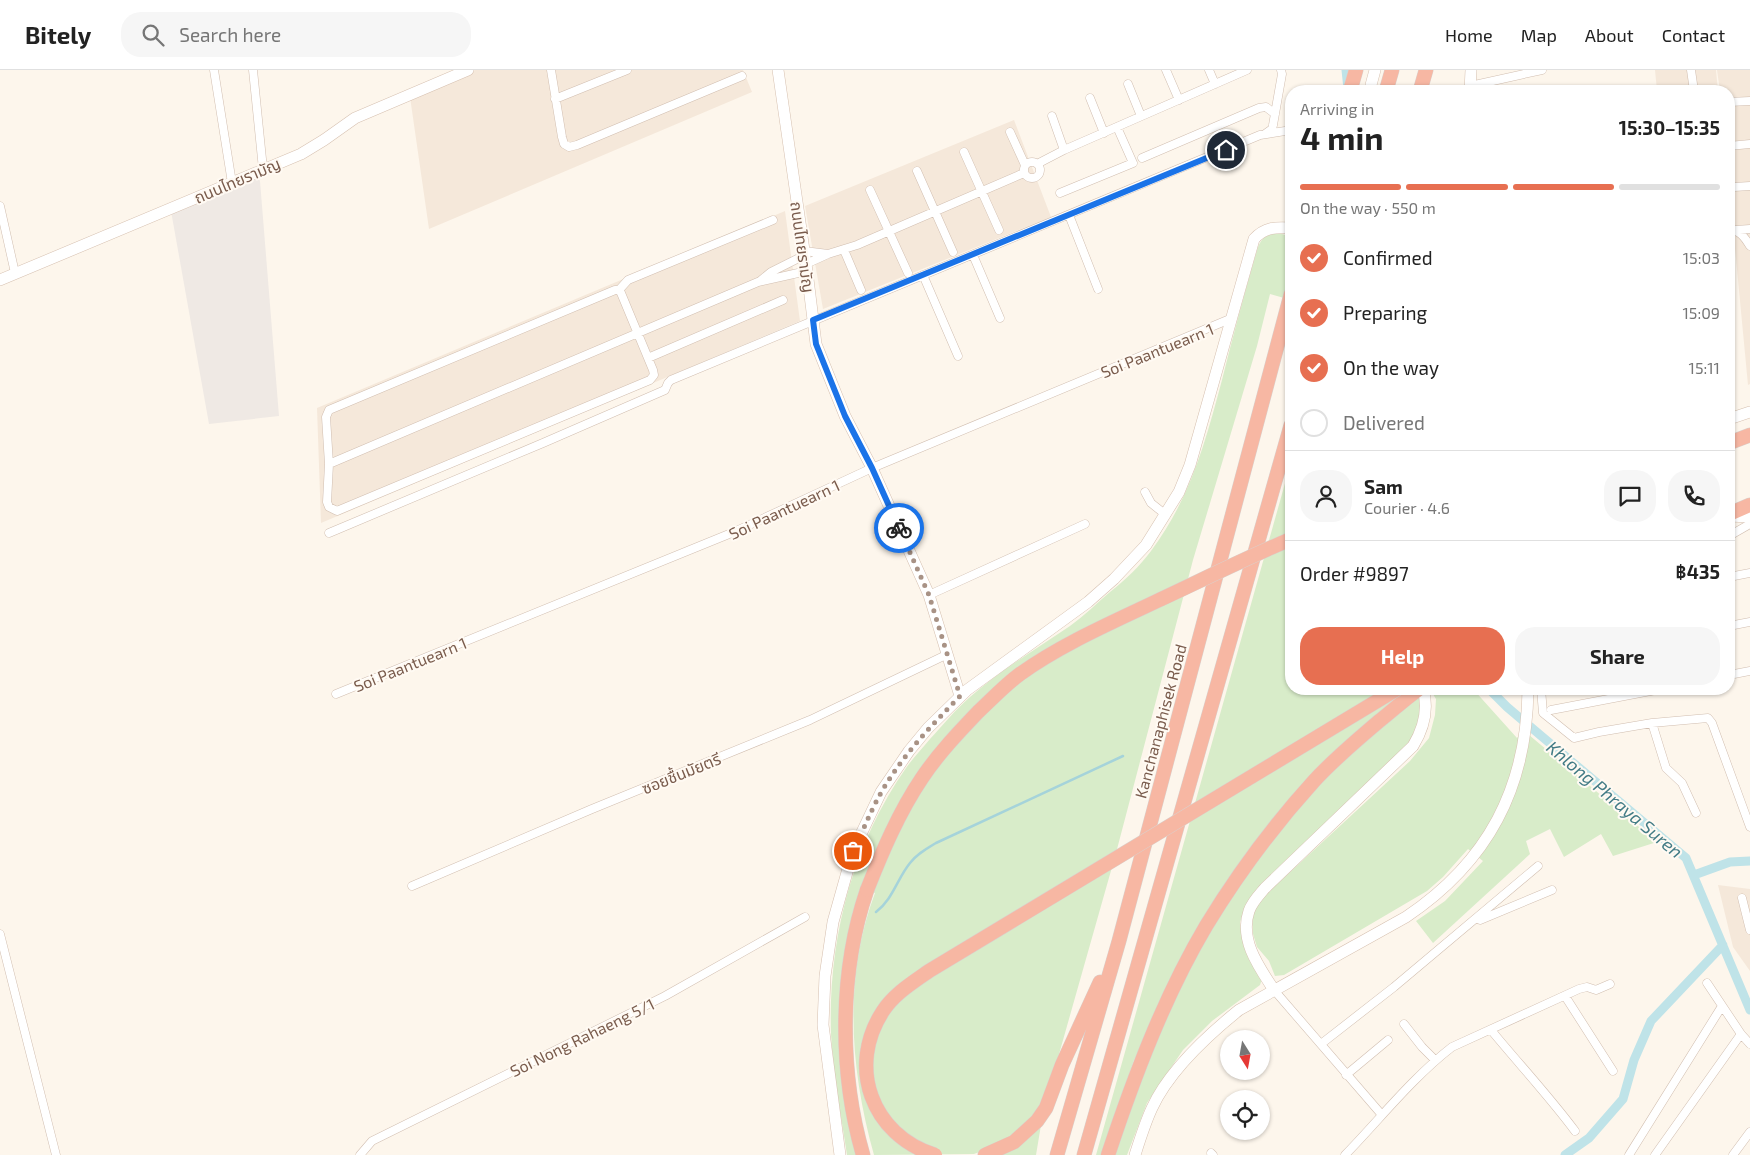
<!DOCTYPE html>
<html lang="en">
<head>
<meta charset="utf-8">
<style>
  :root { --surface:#fff; --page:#f6f6f6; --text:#222; --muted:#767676; --line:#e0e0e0; --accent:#e76f51 }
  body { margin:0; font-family:"Exo 2","Noto Sans Thai",sans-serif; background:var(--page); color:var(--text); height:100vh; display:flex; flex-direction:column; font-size:19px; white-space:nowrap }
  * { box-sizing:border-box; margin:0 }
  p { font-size:16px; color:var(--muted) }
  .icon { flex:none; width:28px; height:28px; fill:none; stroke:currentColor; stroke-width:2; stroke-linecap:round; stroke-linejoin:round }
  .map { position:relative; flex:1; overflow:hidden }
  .panel { position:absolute; left:1285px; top:15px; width:450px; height:610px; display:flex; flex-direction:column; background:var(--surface); border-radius:20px; box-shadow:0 1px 4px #0004 }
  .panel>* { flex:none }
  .needle { width:32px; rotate:169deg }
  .buttons { position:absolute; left:1220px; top:960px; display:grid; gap:10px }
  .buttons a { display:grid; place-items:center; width:50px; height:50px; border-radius:50%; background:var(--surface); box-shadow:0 1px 4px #0004; font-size:25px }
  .pin { position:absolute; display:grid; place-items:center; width:42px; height:42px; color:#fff; margin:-21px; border:2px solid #fff; border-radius:50%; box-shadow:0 1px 5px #0007 }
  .courier { position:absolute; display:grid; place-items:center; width:50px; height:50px; margin:-25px; border:4px solid #1a73e8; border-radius:50%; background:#fff; color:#222; box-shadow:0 1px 6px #0007 }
  .overview em { font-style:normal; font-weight:700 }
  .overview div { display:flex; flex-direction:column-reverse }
  .overview { display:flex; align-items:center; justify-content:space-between; height:85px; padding:0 15px }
  h1 { font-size:32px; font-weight:700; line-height:38px }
  .bar { display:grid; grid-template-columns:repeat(4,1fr); gap:8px 5px; align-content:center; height:60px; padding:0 15px }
  .bar i { height:6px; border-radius:4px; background:var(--line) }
  .bar .current { background:var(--accent) }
  .bar p { grid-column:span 4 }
  .line { display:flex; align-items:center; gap:12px; padding:0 15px; border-top:1px solid var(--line) }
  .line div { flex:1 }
  .round { display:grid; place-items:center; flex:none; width:52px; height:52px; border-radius:20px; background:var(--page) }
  ol { padding:0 15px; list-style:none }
  li { display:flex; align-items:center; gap:15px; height:55px }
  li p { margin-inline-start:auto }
  li .icon { padding:5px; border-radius:50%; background:var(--accent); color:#fff; stroke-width:4 }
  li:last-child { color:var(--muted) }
  li i { width:28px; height:28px; border:2px solid var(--line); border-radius:50% }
  .cta { display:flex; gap:10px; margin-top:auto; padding:10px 15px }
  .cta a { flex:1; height:58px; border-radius:20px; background:var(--accent); color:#fff; font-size:20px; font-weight:700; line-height:58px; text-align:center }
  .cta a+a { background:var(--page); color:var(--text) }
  header { display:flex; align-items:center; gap:30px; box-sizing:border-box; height:70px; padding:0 25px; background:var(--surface); border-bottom:1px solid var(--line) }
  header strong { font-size:24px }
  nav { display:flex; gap:28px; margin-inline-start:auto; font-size:18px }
  .search { width:350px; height:45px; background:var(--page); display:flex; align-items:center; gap:12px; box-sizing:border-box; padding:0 18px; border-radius:20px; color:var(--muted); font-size:19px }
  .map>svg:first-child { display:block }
  .residential { fill:#f5e8da }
  .industrial { fill:#efe9e4 }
  .green { fill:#d8ecc9 }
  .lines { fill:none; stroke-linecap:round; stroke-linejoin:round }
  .stream { stroke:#a5d3da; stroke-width:2.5 }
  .canal { stroke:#bfe3e8; stroke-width:9 }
  .street-casing { stroke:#d1beb0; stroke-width:9 }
  .secondary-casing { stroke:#d6c0b0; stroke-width:12 }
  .highway-casing { stroke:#dad1cd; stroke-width:15 }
  .street { stroke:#fff; stroke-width:8 }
  .secondary { stroke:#fff; stroke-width:11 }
  .highway { stroke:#f7b7a3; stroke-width:14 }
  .highway-bridge-casing { stroke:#dad1cd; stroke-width:15; stroke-linecap:butt }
  .highway-bridge { stroke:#f7b7a3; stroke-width:14 }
  .done { stroke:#a89285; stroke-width:5; stroke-dasharray:0 9 }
  .route { stroke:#1a73e8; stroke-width:6 }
  .labels { text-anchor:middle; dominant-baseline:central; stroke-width:4; stroke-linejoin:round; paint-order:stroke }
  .street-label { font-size:16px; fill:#7a5c4d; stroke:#fffaf3 }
  .water-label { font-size:18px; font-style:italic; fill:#437c86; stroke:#fffaf3 }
</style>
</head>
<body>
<header>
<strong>Bitely</strong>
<div class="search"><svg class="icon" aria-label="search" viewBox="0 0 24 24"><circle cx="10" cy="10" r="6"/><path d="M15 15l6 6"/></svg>Search here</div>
<nav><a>Home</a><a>Map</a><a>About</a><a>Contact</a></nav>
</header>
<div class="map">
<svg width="1750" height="1085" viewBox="0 0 1750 1085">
  <rect width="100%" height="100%" fill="#fdf6ec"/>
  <path class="residential" d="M 475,0 L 743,0 L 752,22 L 429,159 L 410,27 Z
    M 1655,0 L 1716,0 L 1718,21 L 1657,21 Z
    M 1717,0 L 1750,0 L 1750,314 L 1748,315 L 1729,115 L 1729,21 L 1720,21 Z
    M 1014,50 L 1051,147 L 823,239 L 805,136 Z
    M 785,141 L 800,251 L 321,453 L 317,338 Z
    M 1718,815 L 1750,819 L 1750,901 L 1733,877 Z"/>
  <path class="industrial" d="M 256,105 L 260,111 L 279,346 L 209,354 L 171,141 Z"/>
  <path class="green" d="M 1279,163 L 1291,167 L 1291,230 L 1270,224 L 1257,276 L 1193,490 L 1116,783 L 1050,1016 L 1038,1042 L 1009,1071 L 974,1084 L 874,1085 C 850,999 843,907 875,823 L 861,818 L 853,842 L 848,869 L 841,960 L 861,1085 L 847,1085 C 841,1045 833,1004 831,964 C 828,870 852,775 906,698 C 913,688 922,679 930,669 C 943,655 956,639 970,627 C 1001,600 1036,579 1070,556 C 1084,546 1097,533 1110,522 C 1125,510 1140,496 1151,481 C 1191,427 1205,373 1222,310 C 1233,266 1245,221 1258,177 C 1263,166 1267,165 1279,163 Z
    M 1291,392 L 1291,619 L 1418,619 L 1423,644 L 1414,667 L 1404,679 L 1265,810 L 1245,838 L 1240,852 L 1241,862 L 1262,909 L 1260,915 L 1212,951 L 1183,980 L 1147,1033 L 1127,1085 L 1113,1085 L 1152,980 L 1142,976 L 1134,990 L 1102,1085 L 1096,1085 Z
    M 1430,619 L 1473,619 L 1517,668 L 1523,660 L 1657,772 L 1613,786 L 1601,764 L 1564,787 L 1550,759 L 1526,771 L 1530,784 L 1433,873 L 1416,851 L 1445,831 L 1483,791 L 1468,779 L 1443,807 L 1427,821 L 1284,905 L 1275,906 L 1269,891 L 1257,877 L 1253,864 L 1252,847 L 1260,830 L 1410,691 L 1429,668 L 1435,645 L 1436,629 Z
    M 1042,1049 L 1036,1085 L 998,1085 Z"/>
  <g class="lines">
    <path class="stream" d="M 876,842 C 893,829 897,809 910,793 C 917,784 926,779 936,773 L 1123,686"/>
    <path class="canal" d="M 1346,0 L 1348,19
      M 1489,619 L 1507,637 L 1686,788 L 1750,940
      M 1694,805 L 1730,792 L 1750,791
      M 1565,1085 L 1589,1068 L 1623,1029 L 1634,990 L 1651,951 L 1723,875"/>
    <g class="street-casing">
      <path id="street" d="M 214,0 L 232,113
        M 253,0 L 263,99
        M 551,0 L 562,67 L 564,74 L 569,77 L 577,75 L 742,6
        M 1166,0 L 1179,30
        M 1209,0 L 1215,14
        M 1691,0 L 1694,21
        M 1128,14 L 1141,46
        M 1470,16 L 1542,0
        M 1090,28 L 1104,63
        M 555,29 L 627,0
        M 1729,32 L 1750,31
        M 1052,46 L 1064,80
        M 1010,62 L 1025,95
        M 1265,64 L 1272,59 L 1273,55 L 1282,4 L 1281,0
        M 1729,76 L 1750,74
        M 964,82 L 999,160
        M 1142,88 L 1259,38 L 1266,37 L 1275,44
        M1024 100a8 8 0 1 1 16 0a8 8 0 1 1-16 0Z
        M 1037,94 L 1064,80 L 1247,0
        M 917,101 L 953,182
        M 1734,117 L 1750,116
        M 870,120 L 908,203
        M 1060,123 L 1133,93 L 1117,57
        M 0,136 L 15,203
        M 1069,145 L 1098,219
        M 1729,159 C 1740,161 1744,166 1750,176
        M 1736,160 L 1750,159
        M 844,180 L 861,220
        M 804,181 L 828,184
        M 973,185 L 1000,248
        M 806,194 L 828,184 L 857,175 L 1024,103
        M 923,205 L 958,286
        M 760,211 L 771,202 L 805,185
        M 615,220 L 619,220 L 621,223 L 653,300 L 654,305 L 650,310 L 337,441 L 329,437 L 327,432 L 329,394 L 326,347 L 329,340 Z
        M 619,220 L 628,210 L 773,150
        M 648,288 L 783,230
        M 329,394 L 758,212 L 807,201
        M 1145,422 L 1151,433 L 1166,445
        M 329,463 L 543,373 L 665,320 L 668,313 L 671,310 L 1260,65 L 1285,61 L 1291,62
        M 1729,466 L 1750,454
        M 1729,507 L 1750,503
        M 929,525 L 1085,454
        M 1729,556 L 1750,552
        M 1729,605 L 1750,601
        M 1541,619 L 1543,643 L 1574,668 L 1599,662 L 1652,653 L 1708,648 L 1712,653 L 1750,757
        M 336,624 L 734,462 L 872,398 L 1230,249
        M 1551,640 L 1661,619
        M 1652,653 L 1666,698 L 1682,713 L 1696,743
        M 412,816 L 592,739 L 810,650 L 948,584
        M 1742,828 L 1750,860
        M 1477,848 L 1480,850 L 1552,820
        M 0,864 L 56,1085
        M 1707,913 L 1741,964 L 1750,974
        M 1274,920 L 1382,1045
        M 1565,926 L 1613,1001
        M 1404,954 L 1422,977 L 1435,990
        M 1491,960 C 1519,994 1549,1026 1575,1061
        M 1321,974 L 1394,917 L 1538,796
        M 1346,1005 L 1388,970
        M 1211,1083 L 1213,1085
        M 360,1085 L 372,1071 L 665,926 L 805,847
        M 1345,1085 C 1380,1049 1412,1008 1452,977 L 1579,919 L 1587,917 L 1596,920 L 1610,914
        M 1629,1085 L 1722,936
        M 1655,1085 L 1741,964
        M 1733,1085 L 1750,1062"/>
    </g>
    <g class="secondary-casing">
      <path id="secondary" d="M 778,0 L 807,201 L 816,274 L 845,346 L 872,398 L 929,525 L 960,626
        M 1372,21 L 1371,15 L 1375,0
        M 1470,21 L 1471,0
        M 0,210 L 301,84 L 324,70 L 355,48 L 468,0
        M 1729,349 L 1750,342
        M 1729,446 L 1750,447
        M 1274,920 C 1259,897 1239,870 1249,841 C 1252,832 1259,825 1265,818 L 1413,676 C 1424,658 1429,640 1423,619
        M 840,1085 L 823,955 L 825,906 L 833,852 L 853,781 L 881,722 L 909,681 L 928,658 L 967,620 L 1088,532 L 1114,509 L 1146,475 L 1179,422 L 1190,395 L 1254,169 C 1265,157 1276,157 1291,158
        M 1135,1085 C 1140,1069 1145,1053 1152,1038 C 1169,1001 1208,965 1239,940 L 1406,847 C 1488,792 1527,718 1528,619"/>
    </g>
    <g class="highway-casing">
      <path id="highway" d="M 1350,21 L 1356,0
        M 1386,21 L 1392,0
        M 1420,21 L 1426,0
        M 1729,373 L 1750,365
        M 1729,444 L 1750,435
        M 863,1085 C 839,1002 839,902 867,820
        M 985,1085 L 1014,1072 L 1037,1051 L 1046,1038 L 1062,995 L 1100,912
        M 1057,1085 L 1119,871 L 1291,224
        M 1084,1085 L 1291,355
        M 1108,1085 C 1134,1007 1164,927 1206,856 C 1237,805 1274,755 1314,711 C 1333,690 1356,671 1378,652 C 1392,641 1405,629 1419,619"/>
    </g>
    <use href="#street" class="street"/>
    <use href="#secondary" class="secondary"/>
    <use href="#highway" class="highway"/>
    <g class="highway-bridge-casing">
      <path id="highway-bridge" d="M 867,820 C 882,782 899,742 922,708 C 938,684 958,663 978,642 C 992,629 1005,615 1020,604 C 1062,574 1111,553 1157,531 C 1202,510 1246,488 1291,469
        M 935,1085 C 871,1065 847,996 883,941 C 894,924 912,913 929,901 L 1397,619"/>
    </g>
    <use href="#highway-bridge" class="highway-bridge"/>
  </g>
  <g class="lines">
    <path class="done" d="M 853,781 C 863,761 871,740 882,721 C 903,685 931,656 960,626 L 929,525 L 899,458"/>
    <path class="route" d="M 899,458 L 872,398 L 845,346 L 816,274 L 813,250 L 1226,80"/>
  </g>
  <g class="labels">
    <g class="street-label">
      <text transform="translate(237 110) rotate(-23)">ถนนไทยรามัญ</text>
      <text transform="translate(803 177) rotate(82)">ถนนไทยรามัญ</text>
      <text transform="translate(1157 280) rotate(-22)">Soi Paantuearn 1</text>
      <text transform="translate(784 439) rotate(-25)">Soi Paantuearn 1</text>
      <text transform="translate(410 594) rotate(-22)">Soi Paantuearn 1</text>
      <text transform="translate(1160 651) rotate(-75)">Kanchanaphisek Road</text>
      <text transform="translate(681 703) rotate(-22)">ซอยชื้นมัยตรี</text>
      <text transform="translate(582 967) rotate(-26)">Soi Nong Rahaeng 5/1</text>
    </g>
    <g class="water-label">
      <text transform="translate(1615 729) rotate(40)">Khlong Phraya Suren</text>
    </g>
  </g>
</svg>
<div class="buttons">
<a><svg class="needle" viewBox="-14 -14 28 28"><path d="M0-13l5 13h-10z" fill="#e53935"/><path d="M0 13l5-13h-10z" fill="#767676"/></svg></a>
<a><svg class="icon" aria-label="locate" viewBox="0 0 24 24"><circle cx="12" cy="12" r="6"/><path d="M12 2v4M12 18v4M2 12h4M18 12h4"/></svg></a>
</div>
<div class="pin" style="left:853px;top:781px;background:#ea580c"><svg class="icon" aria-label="bag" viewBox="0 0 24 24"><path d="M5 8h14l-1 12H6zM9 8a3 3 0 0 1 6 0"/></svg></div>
<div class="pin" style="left:1226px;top:80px;background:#1f2937"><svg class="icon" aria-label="home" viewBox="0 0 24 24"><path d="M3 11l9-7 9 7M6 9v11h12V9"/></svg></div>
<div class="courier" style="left:899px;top:458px"><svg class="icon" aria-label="bike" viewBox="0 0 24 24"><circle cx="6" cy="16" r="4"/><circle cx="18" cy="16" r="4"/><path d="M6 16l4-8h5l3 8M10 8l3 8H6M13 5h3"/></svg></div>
<section class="panel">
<div class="overview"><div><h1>4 min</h1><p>Arriving in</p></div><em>15:30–15:35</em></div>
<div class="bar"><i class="current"></i><i class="current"></i><i class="current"></i><i></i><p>On the way · 550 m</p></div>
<ol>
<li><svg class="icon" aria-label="check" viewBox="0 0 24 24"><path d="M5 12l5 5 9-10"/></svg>Confirmed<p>15:03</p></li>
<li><svg class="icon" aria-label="check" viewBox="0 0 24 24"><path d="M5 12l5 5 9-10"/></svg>Preparing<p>15:09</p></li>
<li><svg class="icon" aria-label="check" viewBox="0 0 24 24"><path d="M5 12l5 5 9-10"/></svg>On the way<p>15:11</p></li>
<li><i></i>Delivered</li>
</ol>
<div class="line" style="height:90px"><a class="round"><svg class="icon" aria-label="person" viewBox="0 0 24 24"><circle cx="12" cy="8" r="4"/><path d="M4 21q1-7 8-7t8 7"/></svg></a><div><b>Sam</b><p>Courier · 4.6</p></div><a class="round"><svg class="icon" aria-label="chat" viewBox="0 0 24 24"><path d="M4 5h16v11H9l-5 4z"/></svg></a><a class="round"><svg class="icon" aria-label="phone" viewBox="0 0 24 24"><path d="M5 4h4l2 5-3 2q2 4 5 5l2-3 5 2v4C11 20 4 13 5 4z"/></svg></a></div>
<div class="line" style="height:65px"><div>Order #9897</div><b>฿435</b></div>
<div class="cta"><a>Help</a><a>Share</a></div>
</section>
</div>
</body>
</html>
